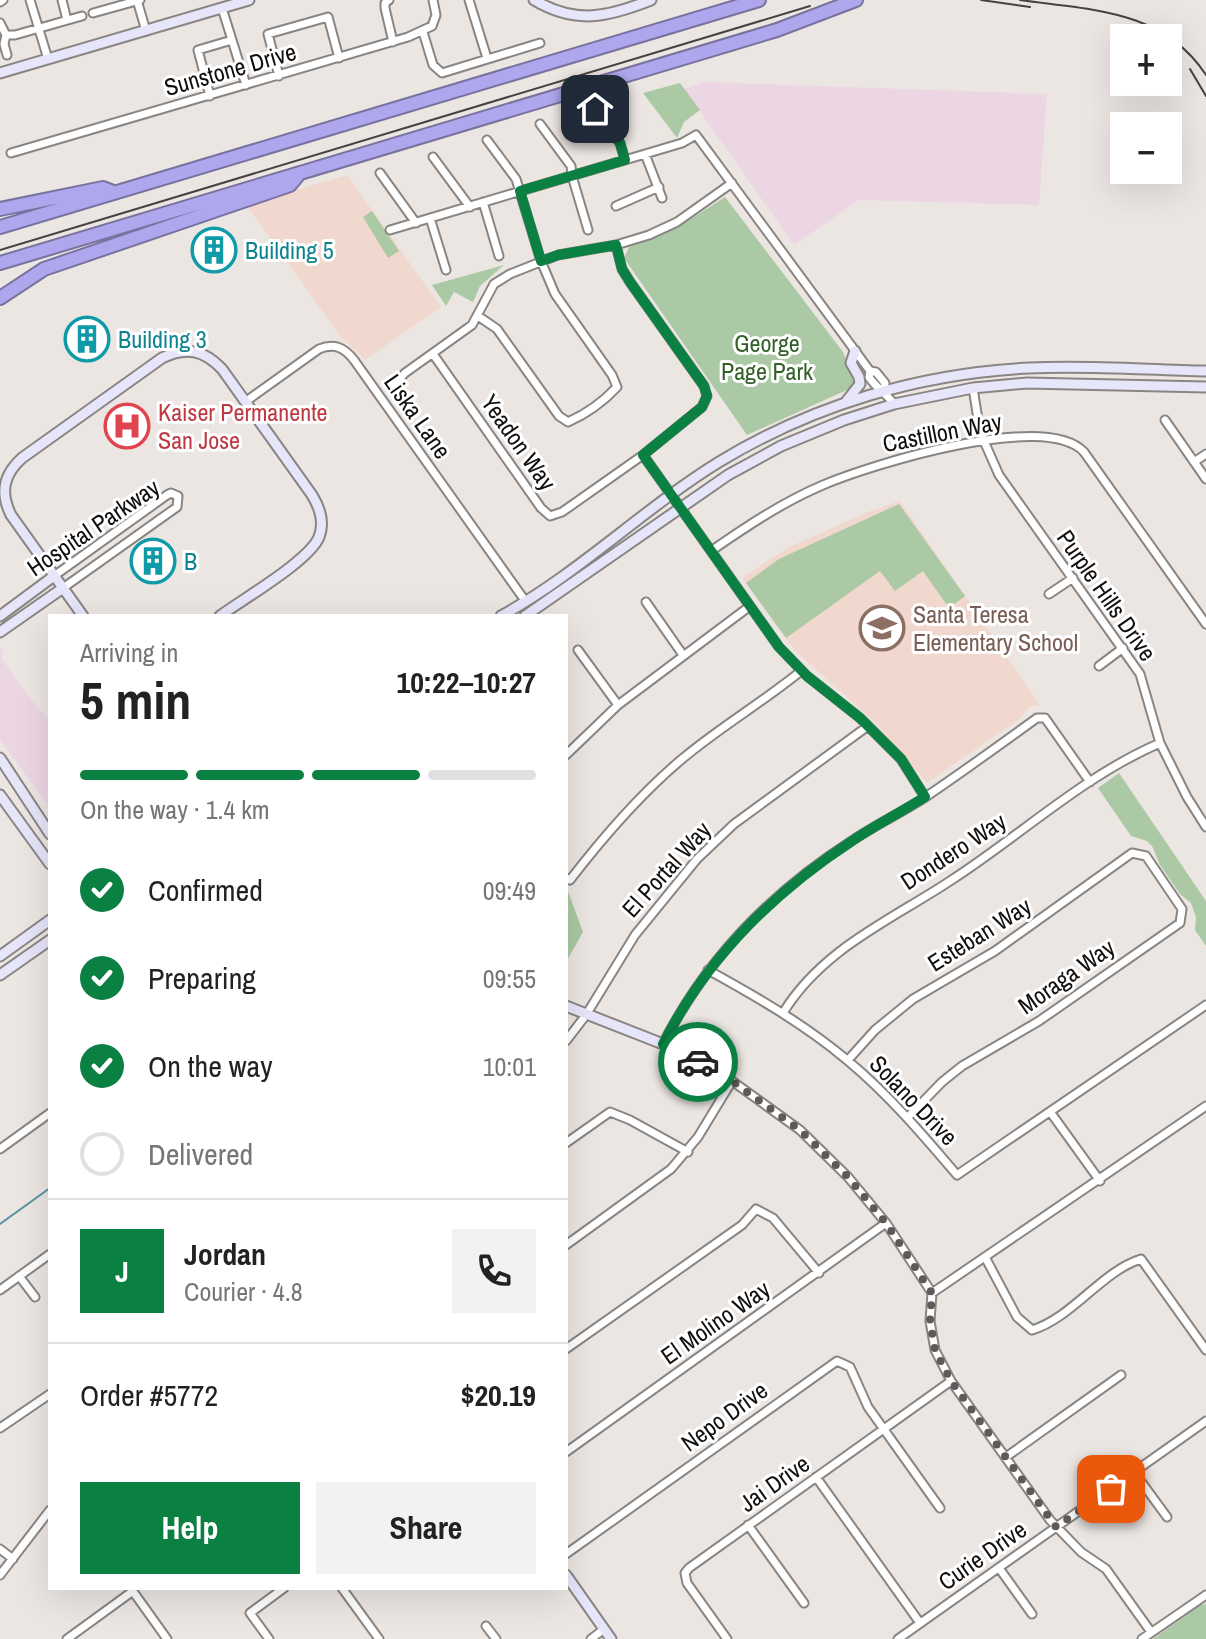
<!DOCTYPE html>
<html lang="en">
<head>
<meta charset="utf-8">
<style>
  :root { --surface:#fff; --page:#f2f2f2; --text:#222; --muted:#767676; --line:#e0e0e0; --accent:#0b8043 }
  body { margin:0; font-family:"Archivo Narrow",sans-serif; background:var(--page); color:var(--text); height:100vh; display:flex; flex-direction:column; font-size:30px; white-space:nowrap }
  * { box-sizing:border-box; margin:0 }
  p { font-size:26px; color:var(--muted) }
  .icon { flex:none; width:44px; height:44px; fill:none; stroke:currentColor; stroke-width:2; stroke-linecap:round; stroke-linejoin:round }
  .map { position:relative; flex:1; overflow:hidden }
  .details { position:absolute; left:48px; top:614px; width:520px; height:976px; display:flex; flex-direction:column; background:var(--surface); border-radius:0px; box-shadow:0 8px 32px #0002 }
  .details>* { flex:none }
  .tools { position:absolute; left:1110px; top:24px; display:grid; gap:16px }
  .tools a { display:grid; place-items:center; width:72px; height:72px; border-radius:0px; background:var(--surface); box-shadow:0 8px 32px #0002; font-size:40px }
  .pin { position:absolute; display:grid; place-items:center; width:68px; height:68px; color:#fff; margin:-34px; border-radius:16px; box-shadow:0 4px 12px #0006 }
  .courier { position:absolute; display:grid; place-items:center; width:80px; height:80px; margin:-40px; border:6px solid #0b8043; border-radius:50%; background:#fff; color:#222; box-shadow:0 2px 10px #0007 }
  .overview em { font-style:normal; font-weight:700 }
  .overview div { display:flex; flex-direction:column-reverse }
  .overview { display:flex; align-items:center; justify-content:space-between; height:136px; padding:0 32px }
  h1 { font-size:52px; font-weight:700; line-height:60px }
  .bar { display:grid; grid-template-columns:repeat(4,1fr); gap:12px 8px; align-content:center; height:96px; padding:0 32px }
  .bar i { height:10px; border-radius:6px; background:var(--line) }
  .bar .selected { background:var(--accent) }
  .bar p { grid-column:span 4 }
  .line { display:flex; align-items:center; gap:20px; padding:0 32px; border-top:2px solid var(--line) }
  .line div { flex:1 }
  .round { display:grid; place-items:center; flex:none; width:84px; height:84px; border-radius:0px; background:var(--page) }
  ol { padding:0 32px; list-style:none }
  li { display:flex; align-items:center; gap:24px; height:88px }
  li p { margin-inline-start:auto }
  li .icon { padding:8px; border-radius:50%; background:var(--accent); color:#fff; stroke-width:4 }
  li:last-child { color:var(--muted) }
  li i { width:44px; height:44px; border:4px solid var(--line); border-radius:50% }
  .primary-button { display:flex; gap:16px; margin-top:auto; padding:16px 32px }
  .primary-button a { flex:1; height:92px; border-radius:0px; background:var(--accent); color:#fff; font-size:32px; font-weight:700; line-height:92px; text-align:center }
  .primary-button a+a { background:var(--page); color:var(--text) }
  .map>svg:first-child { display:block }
  .industrial { fill:#edd6e3 }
  .education { fill:#f0d8cf }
  .green { fill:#abc9a4 }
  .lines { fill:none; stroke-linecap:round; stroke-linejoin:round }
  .stream { stroke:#5893a4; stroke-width:2 }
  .street-casing { stroke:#898582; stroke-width:11 }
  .secondary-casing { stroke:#898582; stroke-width:13 }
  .highway-casing { stroke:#78729f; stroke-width:16 }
  .street { stroke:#fff; stroke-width:7 }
  .secondary { stroke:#e7e5fa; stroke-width:9 }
  .highway { stroke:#afa7ed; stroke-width:12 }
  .tram { stroke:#454241; stroke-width:2 }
  .done { stroke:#5e5a59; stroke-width:8; stroke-dasharray:0 14.4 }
  .route { stroke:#0b8043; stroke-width:10 }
  .labels { text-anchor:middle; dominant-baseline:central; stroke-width:6; stroke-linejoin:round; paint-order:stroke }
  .street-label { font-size:24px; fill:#110f0e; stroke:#fff }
  .culture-label { font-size:24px; fill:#0d838f; stroke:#fff; text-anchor:start }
  .park-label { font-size:24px; fill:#335f29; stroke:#fff }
  .health-label { font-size:24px; fill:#be3a42; stroke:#fff; text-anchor:start }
  .education-label { font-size:24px; fill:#785e54; stroke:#fff; text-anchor:start }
</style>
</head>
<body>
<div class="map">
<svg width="1206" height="1639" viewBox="0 0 1206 1639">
  <rect width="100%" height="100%" fill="#ece6e3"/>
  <path class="industrial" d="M 704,82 L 1047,94 L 1039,205 L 859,200 L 794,245 L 684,89 Z
    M 3,648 L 2,659 L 33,702 L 50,721 L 50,808 L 0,740 L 0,650 Z"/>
  <path class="education" d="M 347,175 L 441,307 L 365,360 L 341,337 L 246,205 Z
    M 900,501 L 1040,705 L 1030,707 L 1018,720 L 927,783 L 875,722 L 794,650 L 742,578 L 787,548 L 870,511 Z"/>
  <path class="green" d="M 680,83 L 700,110 L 684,122 L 677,138 L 643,93 Z
    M 725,197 L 843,352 L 858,385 L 747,435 L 624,258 L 629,247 L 680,226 Z
    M 372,211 L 399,251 L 388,258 L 363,217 Z
    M 504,265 L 480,286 L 473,302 L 454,292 L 446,306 L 432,285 Z
    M 899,504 L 965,596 L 949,608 L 923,571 L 895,591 L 880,571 L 786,638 L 746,583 L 779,559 Z
    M 1119,773 L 1206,901 L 1206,946 L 1195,930 L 1196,917 L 1191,903 L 1180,894 L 1160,865 L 1152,846 L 1147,841 L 1131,836 L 1098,788 Z
    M 566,886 L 583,932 L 566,962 Z
    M 1206,1604 L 1206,1639 L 1153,1639 L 1201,1605 Z"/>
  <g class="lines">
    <path class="stream" d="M 0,1224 L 50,1188"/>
    <g class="street-casing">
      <path id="street" d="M 30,0 L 48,59
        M 62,0 L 67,20
        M 137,0 L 146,31
        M 389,0 L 385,3 L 385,8 L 393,42
        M 469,0 L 487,58
        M 0,2 L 3,0
        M 222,8 L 246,85
        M 93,13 L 140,0
        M 0,23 L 6,35 L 15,35 L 82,16
        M 423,32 L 433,65 L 442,73 L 540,43
        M 6,35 L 4,44 L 7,55
        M 279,76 L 268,34 L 328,17 L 339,58
        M 210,96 L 198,50 L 232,40
        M 595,109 L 620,143 L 625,160
        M 540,124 L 571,166 L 572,176 L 588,230
        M 11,153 L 408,37 L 432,26 L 436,15 L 433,0
        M 645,154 L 662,198
        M 433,157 L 470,207
        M 380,173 L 416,223
        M 483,202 L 499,256
        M 616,206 L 659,187
        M 430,218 L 446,270
        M 390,230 L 682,143 L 696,135 L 870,371 L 876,372 L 885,383 L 884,391
        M 478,316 L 497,329 L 559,416 L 568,422 C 586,414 603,402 617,387 L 612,375 L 555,294 L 541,261 L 516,179 L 487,140
        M 433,354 L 541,508 L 550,516 L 562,512 L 643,455 L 702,407 L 707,396 L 704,386 L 630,282 L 622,269 L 616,245
        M 870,371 L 869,377 C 876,388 886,393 894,404
        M 394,385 L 405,373 L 472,325 L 494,284 L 510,274 L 558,255 L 616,245 L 649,235 L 677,222 L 732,183
        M 973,388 L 980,432 L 999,475 L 1140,674 L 1160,743 L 1187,797 L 1206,827
        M 245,402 L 319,349 C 334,343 344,347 354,360 L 526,602
        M 1165,420 L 1206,479
        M 643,455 L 779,647 L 807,676 L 860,718 L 901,759 L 925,797
        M 1194,462 L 1206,454
        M 711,551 C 747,526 783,502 823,485 C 870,465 1045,410 1084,452 L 1206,624
        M 54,576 L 167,495 L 171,493 L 178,496 L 177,507 L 63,588
        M 1049,594 L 1073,578
        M 646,602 L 683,655
        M 578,650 L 618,705
        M 1099,666 L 1123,648
        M 566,755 L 618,705 L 750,606
        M 1090,782 L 1045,718 L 1037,718 C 1001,744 964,771 927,796 C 903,812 877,824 853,840 C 773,891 706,959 663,1044 L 732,1081 L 800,1130 L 848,1177 L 886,1223 L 932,1293 L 930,1321 L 935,1350 L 951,1381 L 1050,1520 L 1081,1552 L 1106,1569 L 1151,1632
        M 566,878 L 570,880 C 604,836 639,795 682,759 C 720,727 763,702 801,671
        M 708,970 C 757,997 804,1024 847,1060 C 888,1094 923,1135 957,1175 L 1206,1005
        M 783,1013 C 822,949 891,920 950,881 C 1020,836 1083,776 1160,743
        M 566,1041 L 586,1015 L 635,935 L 697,859 L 734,824 L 868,726
        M 848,1060 L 875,1030 L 913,999 L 995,951 L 1132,853 L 1146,856 L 1182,909 L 1180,923 L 1039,1021 L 962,1066 L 942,1082 L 908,1117
        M 1051,1113 L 1100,1181
        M 566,1143 L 610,1112 L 630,1120 L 688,1152
        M 0,1149 L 50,1113
        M 566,1245 L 671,1169 L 698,1137 L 732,1081
        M 985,1257 L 1017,1317 L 1032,1330 C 1072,1318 1102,1271 1141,1259 L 1206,1350
        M 19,1276 L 35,1297
        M 0,1290 L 50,1254
        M 932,1293 L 1206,1106
        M 566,1349 L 742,1225 L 756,1209 L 773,1218 L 819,1273
        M 0,1428 L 50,1394
        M 566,1452 L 886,1223
        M 1006,1457 L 1121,1375
        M 1134,1472 L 1167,1517
        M 816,1477 L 920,1623
        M 748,1525 L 804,1603
        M 0,1549 L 13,1559
        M 566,1554 L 837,1361 L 850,1367 L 868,1407 L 940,1508
        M 999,1568 L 1032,1614
        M 0,1575 L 50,1510
        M 342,1588 L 379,1639
        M 132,1590 L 167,1639
        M 486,1626 L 496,1639
        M 67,1639 L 133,1591
        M 269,1639 L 250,1613 L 284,1588
        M 591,1639 L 604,1629
        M 727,1639 L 687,1583 L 685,1573 L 689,1568 L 951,1381
        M 898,1639 L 1206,1421
        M 1142,1639 L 1206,1595"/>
    </g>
    <g class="secondary-casing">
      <path id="secondary" d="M 534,0 C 576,25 608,17 651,0
        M 0,73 L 249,0
        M 845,403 L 860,384 L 859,377 L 851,363 L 855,351
        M 0,616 L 54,576
        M 83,616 L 11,515 C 0,493 3,475 22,458 L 162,358 C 186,346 204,350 222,369 L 312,495 C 320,508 325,522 319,537 C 309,561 243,599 220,616
        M 501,616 C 579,573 643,509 719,462 C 813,405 920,373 1030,368 C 1088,365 1148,370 1206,371
        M 525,616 L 728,475 L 781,446 L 844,420 L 894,404 L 973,388 L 1027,383 L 1206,387
        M 0,632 L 63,588
        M 0,758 L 50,834
        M 0,795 L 50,864
        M 0,956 L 50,920
        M 0,975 L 50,940
        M 566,1006 L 663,1044
        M 566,1575 L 611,1639"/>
    </g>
    <g class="highway-casing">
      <path id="highway" d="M 0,209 L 103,188 L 113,192
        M 0,227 L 759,0
        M 0,263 L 777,30 L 856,0
        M 0,298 L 44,269 L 290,185 L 300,173"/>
    </g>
    <use href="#street" class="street"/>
    <use href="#secondary" class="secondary"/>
    <use href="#highway" class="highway"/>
    <path class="tram" d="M 981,0 L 1030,7
      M 1020,0 C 1090,10 1163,9 1206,75
      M 1190,69 L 1206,96
      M 0,250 L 810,6"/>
  </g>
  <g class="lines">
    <path class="done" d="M 698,1062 L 732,1081 L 800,1130 L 848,1177 L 886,1223 L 932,1293 L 930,1321 L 935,1350 L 951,1381 L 1056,1527 L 1111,1489"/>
    <path class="route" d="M 595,109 L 620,143 L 625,160 L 520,191 L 541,261 L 558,255 L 616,245 L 622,269 L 630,282 L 704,386 L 707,396 L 702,407 L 643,455 L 779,647 L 807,676 L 860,718 L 901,759 L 925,797 C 901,812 876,825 852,841 C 773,893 706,959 663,1044 L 698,1062"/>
  </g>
  <defs>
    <g id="building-ring" transform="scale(2.3)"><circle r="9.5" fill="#fff" stroke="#0f9aa8" stroke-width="1.5"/><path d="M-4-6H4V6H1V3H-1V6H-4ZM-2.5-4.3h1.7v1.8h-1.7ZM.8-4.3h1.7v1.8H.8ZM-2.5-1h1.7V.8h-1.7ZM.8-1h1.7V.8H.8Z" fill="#0f9aa8"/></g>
    <g id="hospital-ring" transform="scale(2.3)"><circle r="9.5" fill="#fff" stroke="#e0444e" stroke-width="1.5"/><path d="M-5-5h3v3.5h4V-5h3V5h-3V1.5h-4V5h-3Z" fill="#e0444e"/></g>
    <g id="school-ring" transform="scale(2.3)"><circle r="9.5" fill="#fff" stroke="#8d6e63" stroke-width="1.5"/><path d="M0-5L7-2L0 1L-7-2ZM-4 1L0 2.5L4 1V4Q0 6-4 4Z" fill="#8d6e63"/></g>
  </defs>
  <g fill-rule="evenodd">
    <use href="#building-ring" x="214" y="250"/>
    <use href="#building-ring" x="87" y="339"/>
    <use href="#hospital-ring" x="127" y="426"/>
    <use href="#building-ring" x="153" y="561"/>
    <use href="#school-ring" x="882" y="628"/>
  </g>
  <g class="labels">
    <g class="street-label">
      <text transform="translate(230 69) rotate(-16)">Sunstone Drive</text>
      <text transform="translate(418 416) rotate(55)">Liska Lane</text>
      <text transform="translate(942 432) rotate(-11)">Castillon Way</text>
      <text transform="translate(519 442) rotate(55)">Yeadon Way</text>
      <text transform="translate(93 527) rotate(-34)">Hospital Parkway</text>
      <text transform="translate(1107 595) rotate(55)">Purple Hills Drive</text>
      <text transform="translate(953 851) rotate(-33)">Dondero Way</text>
      <text transform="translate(666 869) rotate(-48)">El Portal Way</text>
      <text transform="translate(979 934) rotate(-32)">Esteban Way</text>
      <text transform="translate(1066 976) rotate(-35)">Moraga Way</text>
      <text transform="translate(914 1100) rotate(46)">Solano Drive</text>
      <text transform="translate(715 1322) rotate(-35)">El Molino Way</text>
      <text transform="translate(724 1416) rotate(-36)">Nepo Drive</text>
      <text transform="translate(774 1483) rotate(-35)">Jai Drive</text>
      <text transform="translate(982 1555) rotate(-35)">Curie Drive</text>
    </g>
    <g class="culture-label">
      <text x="245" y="250">Building 5</text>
      <text x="118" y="339">Building 3</text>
      <text x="184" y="561">B</text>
    </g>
    <g class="park-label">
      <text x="767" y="343">George<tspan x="767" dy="28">Page Park</tspan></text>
    </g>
    <g class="health-label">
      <text x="158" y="412">Kaiser Permanente<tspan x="158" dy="28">San Jose</tspan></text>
    </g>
    <g class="education-label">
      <text x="913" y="614">Santa Teresa<tspan x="913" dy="28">Elementary School</tspan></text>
    </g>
  </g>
</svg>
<div class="tools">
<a>+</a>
<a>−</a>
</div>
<div class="pin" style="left:1111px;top:1489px;background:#ea580c"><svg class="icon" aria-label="bag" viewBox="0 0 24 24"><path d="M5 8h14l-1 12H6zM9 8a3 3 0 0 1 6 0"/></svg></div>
<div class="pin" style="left:595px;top:109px;background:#1f2937"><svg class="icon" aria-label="home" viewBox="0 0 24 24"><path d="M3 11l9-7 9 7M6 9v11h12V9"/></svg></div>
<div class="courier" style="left:698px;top:1062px"><svg class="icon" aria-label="car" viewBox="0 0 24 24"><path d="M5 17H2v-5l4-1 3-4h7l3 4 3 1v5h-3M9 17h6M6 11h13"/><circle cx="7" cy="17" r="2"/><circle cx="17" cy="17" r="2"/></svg></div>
<section class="details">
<div class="overview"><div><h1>5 min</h1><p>Arriving in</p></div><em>10:22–10:27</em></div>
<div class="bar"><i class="selected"></i><i class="selected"></i><i class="selected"></i><i></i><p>On the way · 1.4 km</p></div>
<ol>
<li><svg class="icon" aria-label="check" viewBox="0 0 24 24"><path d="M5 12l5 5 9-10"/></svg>Confirmed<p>09:49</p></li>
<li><svg class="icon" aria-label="check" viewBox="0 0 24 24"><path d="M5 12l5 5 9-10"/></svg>Preparing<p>09:55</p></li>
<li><svg class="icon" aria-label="check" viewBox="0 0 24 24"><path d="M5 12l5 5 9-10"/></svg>On the way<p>10:01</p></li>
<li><i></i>Delivered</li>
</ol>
<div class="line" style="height:144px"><b class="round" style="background:var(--accent);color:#fff">J</b><div><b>Jordan</b><p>Courier · 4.8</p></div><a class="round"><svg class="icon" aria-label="phone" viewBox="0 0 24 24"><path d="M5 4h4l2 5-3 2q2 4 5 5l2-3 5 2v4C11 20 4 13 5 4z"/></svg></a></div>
<div class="line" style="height:104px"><div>Order #5772</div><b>$20.19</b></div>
<div class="primary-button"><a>Help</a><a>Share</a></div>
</section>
</div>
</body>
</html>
